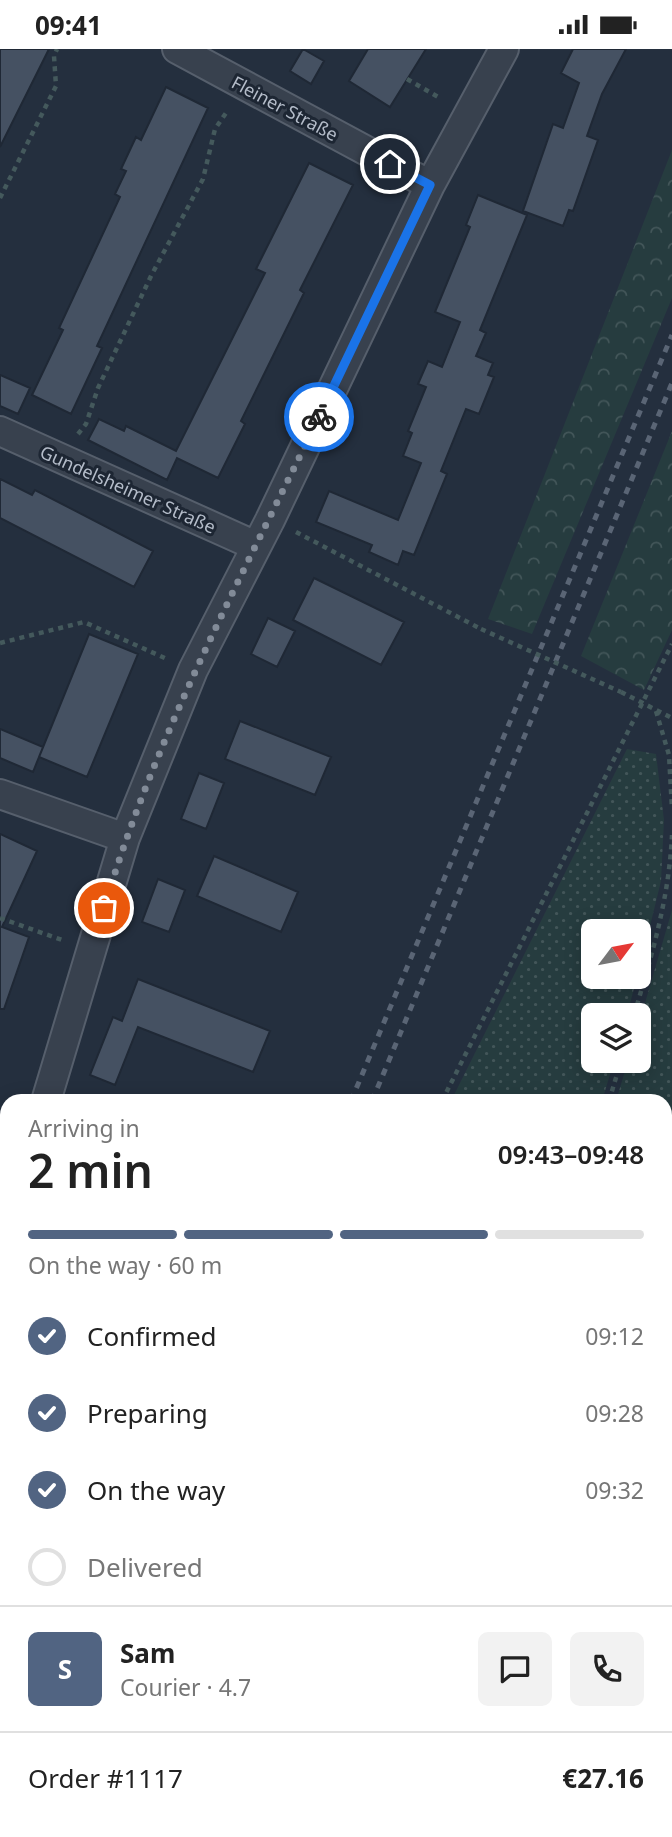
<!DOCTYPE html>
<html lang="en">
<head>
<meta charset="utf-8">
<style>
  :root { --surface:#fff; --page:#f2f2f2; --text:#222; --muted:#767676; --line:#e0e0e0; --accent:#516482 }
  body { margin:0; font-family:"Noto Sans",sans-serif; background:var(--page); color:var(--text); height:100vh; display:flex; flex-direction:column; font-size:26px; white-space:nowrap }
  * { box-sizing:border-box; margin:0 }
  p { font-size:23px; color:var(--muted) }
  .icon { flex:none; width:38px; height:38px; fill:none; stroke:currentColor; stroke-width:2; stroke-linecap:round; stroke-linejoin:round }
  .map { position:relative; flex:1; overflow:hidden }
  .details { position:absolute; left:0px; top:1045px; width:672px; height:744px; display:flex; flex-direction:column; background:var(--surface); border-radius:21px 21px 0 0; box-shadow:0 4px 18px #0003 }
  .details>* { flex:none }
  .needle { width:46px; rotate:58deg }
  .fabs { position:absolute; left:581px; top:870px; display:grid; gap:14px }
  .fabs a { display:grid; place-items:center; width:70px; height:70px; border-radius:10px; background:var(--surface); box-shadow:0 4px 18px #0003; font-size:35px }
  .pin { position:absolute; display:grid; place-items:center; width:60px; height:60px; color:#fff; margin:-30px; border:4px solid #fff; border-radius:50%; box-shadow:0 2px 7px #0007 }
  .courier { position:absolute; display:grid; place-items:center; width:70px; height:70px; margin:-35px; border:5px solid #1a73e8; border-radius:50%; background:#fff; color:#222; box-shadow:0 2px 9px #0007 }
  .head em { font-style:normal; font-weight:600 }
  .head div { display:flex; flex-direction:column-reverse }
  .head { display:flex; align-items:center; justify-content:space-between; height:119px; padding:0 28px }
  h1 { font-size:46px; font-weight:600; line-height:52px }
  .bar { display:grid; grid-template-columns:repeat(4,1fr); gap:10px 7px; align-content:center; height:84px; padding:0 28px }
  .bar i { height:9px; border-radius:5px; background:var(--line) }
  .bar .selected { background:var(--accent) }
  .bar p { grid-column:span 4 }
  .line { display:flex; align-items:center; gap:18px; padding:0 28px; border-top:2px solid var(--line) }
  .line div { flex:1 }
  .round { display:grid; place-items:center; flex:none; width:74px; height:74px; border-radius:10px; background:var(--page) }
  ol { padding:0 28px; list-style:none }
  li { display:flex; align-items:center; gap:21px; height:77px }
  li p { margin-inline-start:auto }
  li .icon { padding:7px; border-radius:50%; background:var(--accent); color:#fff; stroke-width:4 }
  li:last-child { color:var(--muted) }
  li i { width:38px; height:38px; border:4px solid var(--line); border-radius:50% }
  .status { display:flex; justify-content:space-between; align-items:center; height:49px; padding:0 35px; background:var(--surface); direction:ltr }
  .status svg { height:19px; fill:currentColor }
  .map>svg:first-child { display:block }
  .grass { fill:url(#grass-tufts) }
  .forest { fill:url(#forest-crowns) }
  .garden { fill:url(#garden-dots) }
  .building { fill:#455162; stroke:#1f2835; stroke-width:2 }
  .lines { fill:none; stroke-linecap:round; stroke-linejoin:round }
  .street-casing { stroke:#565f6c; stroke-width:32 }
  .path { stroke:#44595c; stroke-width:4.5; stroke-dasharray:5 5; stroke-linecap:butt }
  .street { stroke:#38414e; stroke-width:28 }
  .rail { stroke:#5a6575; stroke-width:5; stroke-dasharray:7 7; stroke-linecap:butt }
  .path-bridge { stroke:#44595c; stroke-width:4.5; stroke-dasharray:5 5; stroke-linecap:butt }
  .done { stroke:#828b98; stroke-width:7; stroke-dasharray:0 12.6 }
  .route { stroke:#1a73e8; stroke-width:9 }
  .labels { text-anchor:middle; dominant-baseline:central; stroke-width:6; stroke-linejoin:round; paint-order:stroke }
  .street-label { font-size:18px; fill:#b4bcc9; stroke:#1d2633 }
</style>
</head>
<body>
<div class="status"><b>09:41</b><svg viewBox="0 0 49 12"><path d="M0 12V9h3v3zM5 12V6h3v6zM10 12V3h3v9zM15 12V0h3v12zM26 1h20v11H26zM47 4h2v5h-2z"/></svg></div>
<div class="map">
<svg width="672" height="1788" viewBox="0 0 672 1788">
  <defs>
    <pattern id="grass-tufts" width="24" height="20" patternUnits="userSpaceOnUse" patternTransform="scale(1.75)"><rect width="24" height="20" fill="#263c3f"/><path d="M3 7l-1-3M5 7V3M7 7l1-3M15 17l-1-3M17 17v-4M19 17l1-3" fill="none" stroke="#435659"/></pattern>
    <pattern id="forest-crowns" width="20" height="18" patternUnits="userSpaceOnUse" patternTransform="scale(1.75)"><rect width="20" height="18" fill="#263c3f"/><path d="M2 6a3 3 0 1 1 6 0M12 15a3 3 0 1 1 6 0" fill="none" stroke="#435659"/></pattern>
    <pattern id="garden-dots" width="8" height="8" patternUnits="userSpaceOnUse" patternTransform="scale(1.75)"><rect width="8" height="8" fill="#263c3f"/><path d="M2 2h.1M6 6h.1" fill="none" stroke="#435659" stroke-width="1.8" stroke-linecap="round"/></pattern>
  </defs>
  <rect width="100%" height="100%" fill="#242f3e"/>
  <path class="grass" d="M 672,1308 L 672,1386 L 665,1388 L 665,1309 Z"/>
  <path class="forest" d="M 672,101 L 672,249 L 532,585 L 488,570 Z
    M 672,382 L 672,581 L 644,641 L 581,607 Z"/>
  <path class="garden" d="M 627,700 L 656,705 L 664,771 L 661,832 L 639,922 L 639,882 L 593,882 L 593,928 L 637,928 L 627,966 L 593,966 L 593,1012 L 614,1012 L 602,1052 L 451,1052 Z
    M 672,861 L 672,1304 L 665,1306 L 665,1052 L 616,1052 L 628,1012 L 639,1012 L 639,975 Z
    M 127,1782 L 495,1782 L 491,1788 L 124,1788 Z
    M 523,1782 L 557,1782 L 561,1788 L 519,1788 Z"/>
  <path class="building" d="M 0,0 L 49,0 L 0,98 Z
    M 303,0 L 324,12 L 311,35 L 290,22 Z
    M 368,0 L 426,0 L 390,58 L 349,32 Z
    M 573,0 L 626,0 L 602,45 L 587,87 L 598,91 L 573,162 L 569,161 L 563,177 L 523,162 L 553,75 L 563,79 L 579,34 L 561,24 Z
    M 166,38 L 208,59 L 97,297 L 102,299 L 71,365 L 32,346 L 63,281 L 59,279 L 120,148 L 115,145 L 126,122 L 121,120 L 136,88 L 141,91 Z
    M 309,114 L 353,136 L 300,241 L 304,244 L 241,372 L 245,375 L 218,429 L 177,409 L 167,431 L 88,391 L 99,370 L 124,382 L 126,377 L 176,402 L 265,224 L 256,220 Z
    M 478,146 L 527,166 L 480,281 L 486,284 L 476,307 L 493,314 L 488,326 L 494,328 L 479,365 L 466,360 L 441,422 L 447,425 L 414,506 L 403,502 L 398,516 L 369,503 L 372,496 L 316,473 L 329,442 L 398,471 L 421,414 L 403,407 L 412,384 L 408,382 L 426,338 L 418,335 L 428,312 L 442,318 L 460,273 L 435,263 L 470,178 L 466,176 Z
    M 0,326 L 30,339 L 18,365 L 0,357 Z
    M 0,430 L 32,446 L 35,441 L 153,502 L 134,538 L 0,469 Z
    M 314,529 L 404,573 L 381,616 L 293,571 Z
    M 268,569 L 295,582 L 277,618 L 251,605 Z
    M 89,585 L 138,605 L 87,728 L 39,708 Z
    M 240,672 L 331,708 L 315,746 L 225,710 Z
    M 0,680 L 43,698 L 33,723 L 0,709 Z
    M 199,724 L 224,734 L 206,780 L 181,770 Z
    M 0,785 L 37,802 L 2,878 L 29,888 L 4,960 L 0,960 Z
    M 214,807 L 298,843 L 281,883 L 197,847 Z
    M 158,830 L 185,841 L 169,883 L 142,873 Z
    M 138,930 L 270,982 L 253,1023 L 138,978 L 115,1036 L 90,1026 L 113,968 L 122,972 Z"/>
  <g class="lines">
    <g class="street-casing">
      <path id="street" d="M 177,0 L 430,136
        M 0,382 L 256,497
        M 0,745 L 125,789
        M 46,1052 L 125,789 L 193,621 L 270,471 L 430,136 L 504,0
        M 0,1082 L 7,1084
        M 0,1256 L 7,1222
        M 665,1653 L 672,1649
        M 608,1782 L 611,1788"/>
    </g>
    <path class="path" d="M 407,30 L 440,49
      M 0,149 L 56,37 L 54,7 L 57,0
      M 78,385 L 86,375 L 98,339 L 151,227 L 203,130 L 215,80 L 228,61
      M 296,483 L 481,580
      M 0,594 L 84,573 L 167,610
      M 621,643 L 672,669
      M 656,662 L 669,706 L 672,760
      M 0,869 L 65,892
      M 634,966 C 652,906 669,849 672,786
      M 442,1052 L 672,595
      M 609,1052 L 621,1012
      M 665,1314 L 672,1313
      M 565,1782 L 568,1788
      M 121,1788 L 124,1782
      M 513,1788 L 517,1782"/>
    <use href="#street" class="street"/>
    <path class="rail" d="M 351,1052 L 672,286
      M 372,1052 L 672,334
      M 36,1788 L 39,1782
      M 57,1788 L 60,1782"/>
    <path class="path-bridge" d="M 481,580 L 621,643"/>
  </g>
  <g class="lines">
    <path class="done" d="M 104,859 C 155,687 241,529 319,368"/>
    <path class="route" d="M 319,368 L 430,136 L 390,115"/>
  </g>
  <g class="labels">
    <g class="street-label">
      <text transform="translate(285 59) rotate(28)">Fleiner Straße</text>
      <text transform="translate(128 440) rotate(24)">Gundelsheimer Straße</text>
    </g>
  </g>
</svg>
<div class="fabs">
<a><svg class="needle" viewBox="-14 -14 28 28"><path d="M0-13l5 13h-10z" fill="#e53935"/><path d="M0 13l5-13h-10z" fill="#767676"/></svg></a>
<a><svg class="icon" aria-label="layers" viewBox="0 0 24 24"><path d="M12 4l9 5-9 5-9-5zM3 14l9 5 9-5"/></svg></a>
</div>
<div class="pin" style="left:104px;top:859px;background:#ea580c"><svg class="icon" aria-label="bag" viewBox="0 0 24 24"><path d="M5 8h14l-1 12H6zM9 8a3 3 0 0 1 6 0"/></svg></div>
<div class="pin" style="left:390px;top:115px;background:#1f2937"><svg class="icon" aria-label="home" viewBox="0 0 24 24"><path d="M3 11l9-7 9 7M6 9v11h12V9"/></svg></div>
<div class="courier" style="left:319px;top:368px"><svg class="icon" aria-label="bike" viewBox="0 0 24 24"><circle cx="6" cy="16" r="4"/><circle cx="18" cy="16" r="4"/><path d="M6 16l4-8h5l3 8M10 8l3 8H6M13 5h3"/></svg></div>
<section class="details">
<div class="head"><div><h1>2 min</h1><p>Arriving in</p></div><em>09:43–09:48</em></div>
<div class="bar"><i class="selected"></i><i class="selected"></i><i class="selected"></i><i></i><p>On the way · 60 m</p></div>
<ol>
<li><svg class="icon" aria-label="check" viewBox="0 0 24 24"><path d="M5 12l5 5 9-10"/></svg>Confirmed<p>09:12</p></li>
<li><svg class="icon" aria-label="check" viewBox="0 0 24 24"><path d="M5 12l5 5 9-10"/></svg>Preparing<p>09:28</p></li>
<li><svg class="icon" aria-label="check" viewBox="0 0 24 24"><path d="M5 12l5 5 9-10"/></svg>On the way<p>09:32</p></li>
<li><i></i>Delivered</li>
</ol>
<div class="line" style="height:126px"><b class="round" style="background:var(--accent);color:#fff">S</b><div><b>Sam</b><p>Courier · 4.7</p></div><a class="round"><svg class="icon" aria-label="chat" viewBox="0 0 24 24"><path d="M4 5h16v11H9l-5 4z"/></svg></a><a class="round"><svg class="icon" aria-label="phone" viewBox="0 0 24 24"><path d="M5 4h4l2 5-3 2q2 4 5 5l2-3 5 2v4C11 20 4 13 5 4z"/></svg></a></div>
<div class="line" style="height:91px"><div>Order #1117</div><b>€27.16</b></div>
</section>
</div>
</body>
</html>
